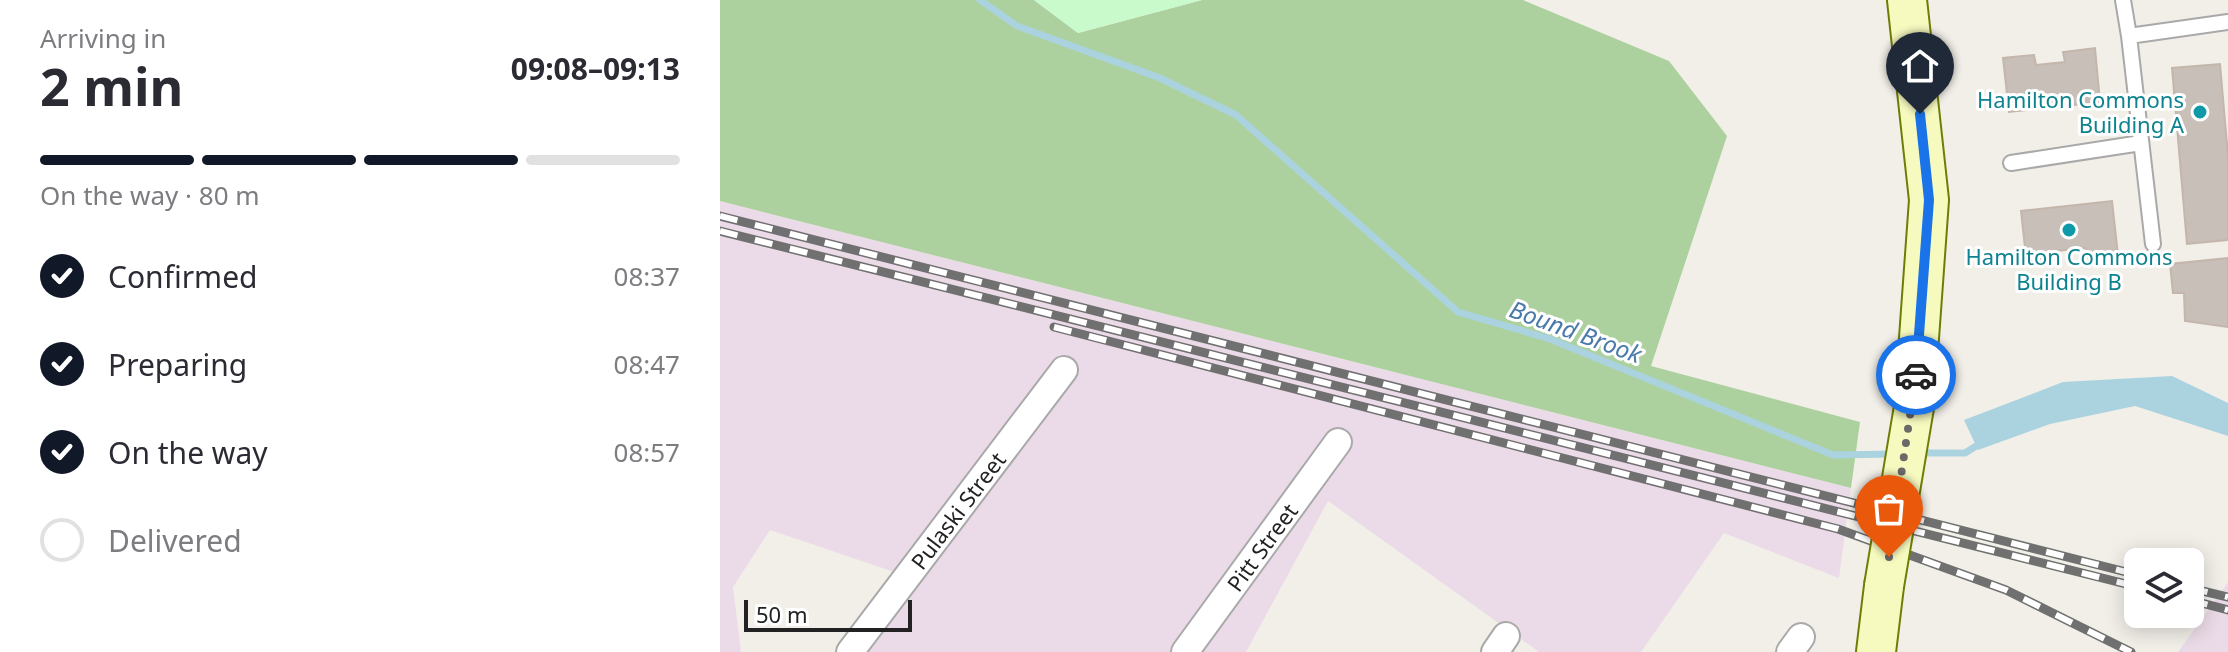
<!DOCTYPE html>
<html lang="en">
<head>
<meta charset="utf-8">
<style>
  :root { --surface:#fff; --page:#f7f7f7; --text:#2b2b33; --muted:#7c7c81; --line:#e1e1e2; --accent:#111827 }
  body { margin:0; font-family:"Noto Sans",sans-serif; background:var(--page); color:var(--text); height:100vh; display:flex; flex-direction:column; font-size:30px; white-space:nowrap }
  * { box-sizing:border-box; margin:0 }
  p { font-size:26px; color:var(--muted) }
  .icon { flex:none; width:44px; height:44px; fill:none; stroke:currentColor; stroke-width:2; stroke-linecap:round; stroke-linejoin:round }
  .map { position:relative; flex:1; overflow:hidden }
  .details { display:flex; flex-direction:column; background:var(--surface); width:720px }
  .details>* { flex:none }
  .fabs { position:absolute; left:1404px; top:548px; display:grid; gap:16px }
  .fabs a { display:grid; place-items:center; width:80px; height:80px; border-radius:12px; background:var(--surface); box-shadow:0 4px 20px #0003; font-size:40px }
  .scale { position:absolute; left:24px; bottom:20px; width:168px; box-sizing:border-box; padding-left:8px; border:4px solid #222; border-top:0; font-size:22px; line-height:28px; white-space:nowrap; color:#222; -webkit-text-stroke:6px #fff; paint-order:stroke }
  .pin { position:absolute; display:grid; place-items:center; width:68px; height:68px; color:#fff; margin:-82px -34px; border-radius:50% 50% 50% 0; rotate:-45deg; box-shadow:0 0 8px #0007 }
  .pin .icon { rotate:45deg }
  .courier { position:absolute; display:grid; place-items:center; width:80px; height:80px; margin:-40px; border:6px solid #1a73e8; border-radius:50%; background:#fff; color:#222; box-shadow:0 2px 10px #0007 }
  .summary em { font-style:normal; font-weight:700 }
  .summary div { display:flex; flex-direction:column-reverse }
  .summary { display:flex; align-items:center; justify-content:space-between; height:136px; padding:0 40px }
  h1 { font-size:52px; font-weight:700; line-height:60px }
  .bar { display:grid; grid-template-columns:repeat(4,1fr); gap:12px 8px; align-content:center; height:96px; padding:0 40px }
  .bar i { height:10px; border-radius:6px; background:var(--line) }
  .bar .current { background:var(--accent) }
  .bar p { grid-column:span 4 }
  ol { padding:0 40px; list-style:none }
  li { display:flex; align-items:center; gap:24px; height:88px }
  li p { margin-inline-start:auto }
  li .icon { padding:8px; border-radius:50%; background:var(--accent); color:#fff; stroke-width:4 }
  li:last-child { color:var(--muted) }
  li i { width:44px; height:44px; border:4px solid var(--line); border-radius:50% }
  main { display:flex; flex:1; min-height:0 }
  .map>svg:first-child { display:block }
  .industrial { fill:#ebdbe8 }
  .forest { fill:#add19e }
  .park { fill:#c8facc }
  .water { fill:#aad3df }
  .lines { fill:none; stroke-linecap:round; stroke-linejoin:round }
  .stream { stroke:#aad3df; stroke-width:7 }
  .building { fill:#c7bfb8; stroke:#c4b6ab; stroke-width:2 }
  .lane-casing { stroke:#a9a9a9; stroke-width:18 }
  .street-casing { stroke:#a9a9a9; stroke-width:30 }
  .secondary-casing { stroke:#707d05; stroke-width:42 }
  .lane { stroke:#fff; stroke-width:14 }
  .street { stroke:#fff; stroke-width:26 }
  .secondary { stroke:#f7fabf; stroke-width:38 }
  .rail-casing { stroke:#707070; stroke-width:9 }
  .rail { stroke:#fff; stroke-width:6; stroke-dasharray:18; stroke-linecap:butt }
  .secondary-bridge-casing { stroke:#707d05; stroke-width:42; stroke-linecap:butt }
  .secondary-bridge { stroke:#f7fabf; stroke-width:38 }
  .done { stroke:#6b6a68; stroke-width:8; stroke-dasharray:0 14.4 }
  .route { stroke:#1a73e8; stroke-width:10 }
  .culture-dot { fill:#0f9aa8; stroke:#fff; stroke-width:3 }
  .labels { text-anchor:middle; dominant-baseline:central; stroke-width:6; stroke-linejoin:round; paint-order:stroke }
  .culture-label { font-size:22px; fill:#0d838f; stroke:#fff; text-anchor:end }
  .street-label { font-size:22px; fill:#222; stroke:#fff }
  .water-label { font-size:24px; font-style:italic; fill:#4a7aab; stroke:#fff }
</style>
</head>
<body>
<main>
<section class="details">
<div class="summary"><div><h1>2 min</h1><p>Arriving in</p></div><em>09:08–09:13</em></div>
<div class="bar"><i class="current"></i><i class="current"></i><i class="current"></i><i></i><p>On the way · 80 m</p></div>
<ol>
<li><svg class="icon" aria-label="check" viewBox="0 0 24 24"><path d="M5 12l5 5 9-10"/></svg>Confirmed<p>08:37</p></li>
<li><svg class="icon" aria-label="check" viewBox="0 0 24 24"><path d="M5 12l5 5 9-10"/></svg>Preparing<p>08:47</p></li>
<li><svg class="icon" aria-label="check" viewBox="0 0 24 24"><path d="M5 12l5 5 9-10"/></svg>On the way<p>08:57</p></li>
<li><i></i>Delivered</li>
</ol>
</section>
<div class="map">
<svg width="1508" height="652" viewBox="0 0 1508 652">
  <rect width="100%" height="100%" fill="#f2efe9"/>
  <path class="industrial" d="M 0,201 L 1131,488 L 1119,578 L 1004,533 L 921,652 L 819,652 L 608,501 L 526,652 L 147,652 L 198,580 L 50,530 L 13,587 L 21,652 L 0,652 Z
    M 1508,582 L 1508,652 L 1458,652 Z"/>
  <path class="forest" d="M 0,0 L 314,0 L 358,33 L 482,0 L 803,0 L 949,61 L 1007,136 L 931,366 L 1140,422 L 1131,488 L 0,201 Z"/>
  <path class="park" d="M 314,0 L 482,0 L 358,33 Z"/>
  <path class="water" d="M 1452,376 L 1508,403 L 1508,436 L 1415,406 L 1330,424 L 1258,450 L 1244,420 L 1343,382 Z"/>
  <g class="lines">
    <path class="stream" d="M 260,0 L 297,26 L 440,78 L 516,115 L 738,312 L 830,339 L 1113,455 L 1175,454
      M 1200,453 L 1245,453 L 1264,441"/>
  </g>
  <path class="building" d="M 1375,48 L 1380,102 L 1289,112 L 1283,58 L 1314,55 L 1316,65 L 1345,62 L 1343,52 Z
    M 1500,64 L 1508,156 L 1508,240 L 1467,244 L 1452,68 Z
    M 1392,201 L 1398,255 L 1368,258 L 1366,248 L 1336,251 L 1338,262 L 1307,266 L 1301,211 Z
    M 1508,258 L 1508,327 L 1465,321 L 1464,293 L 1453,293 L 1450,264 Z"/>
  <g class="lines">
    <g class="lane-casing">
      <path id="lane" d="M 1403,0 L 1409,36
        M 1291,163 L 1421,143
        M 1433,244 L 1409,36 L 1508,22"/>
    </g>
    <g class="street-casing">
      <g id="street">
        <path id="s1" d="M 130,652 L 344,370"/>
        <path id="s2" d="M 465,652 L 618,442"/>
        <path d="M 775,652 L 786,636"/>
        <path d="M 1070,652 L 1081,637"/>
      </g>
    </g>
    <g class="secondary-casing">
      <path id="secondary" d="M 1187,0 L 1209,200 L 1194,407
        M 1156,652 L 1164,586"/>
    </g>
    <use href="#lane" class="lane"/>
    <use href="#street" class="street"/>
    <use href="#secondary" class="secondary"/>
    <g class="rail-casing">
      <path id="rail" d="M 0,216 L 1418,575
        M 0,231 L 1418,587
        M 334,327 L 1118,529 L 1286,590 L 1411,652
        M 1470,588 L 1508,597
        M 1470,600 L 1508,610"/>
    </g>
    <use href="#rail" class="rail"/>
    <g class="secondary-bridge-casing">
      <path id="secondary-bridge" d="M 1164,586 L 1194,407"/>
    </g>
    <use href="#secondary-bridge" class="secondary-bridge"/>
  </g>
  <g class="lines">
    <path class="done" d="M 1169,557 L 1196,375"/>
    <path class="route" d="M 1196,375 L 1209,200 L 1200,114"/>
  </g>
  <g class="culture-dot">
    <circle cx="1480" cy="112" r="8"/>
    <circle cx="1349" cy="230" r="8"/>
  </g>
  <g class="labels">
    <g class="culture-label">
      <text x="1464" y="99">Hamilton Commons<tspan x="1464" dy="25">Building A</tspan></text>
      <text x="1349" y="256" text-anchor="middle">Hamilton Commons<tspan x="1349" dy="25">Building B</tspan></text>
    </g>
    <g class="street-label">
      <text stroke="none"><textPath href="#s1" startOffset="178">Pulaski Street</textPath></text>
      <text stroke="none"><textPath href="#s2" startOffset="130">Pitt Street</textPath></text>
    </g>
    <g class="water-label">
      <text transform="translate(856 331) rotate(20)">Bound Brook</text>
    </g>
  </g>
</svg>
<div class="fabs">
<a><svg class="icon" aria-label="layers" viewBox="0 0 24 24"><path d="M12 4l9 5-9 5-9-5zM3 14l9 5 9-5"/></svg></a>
</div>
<div class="scale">50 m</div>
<div class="pin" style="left:1169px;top:557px;background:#ea580c"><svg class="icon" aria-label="bag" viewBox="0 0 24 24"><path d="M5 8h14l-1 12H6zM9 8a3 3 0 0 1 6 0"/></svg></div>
<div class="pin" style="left:1200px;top:114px;background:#1f2937"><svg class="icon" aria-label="home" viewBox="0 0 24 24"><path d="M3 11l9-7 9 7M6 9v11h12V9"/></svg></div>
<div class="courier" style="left:1196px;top:375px"><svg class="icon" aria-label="car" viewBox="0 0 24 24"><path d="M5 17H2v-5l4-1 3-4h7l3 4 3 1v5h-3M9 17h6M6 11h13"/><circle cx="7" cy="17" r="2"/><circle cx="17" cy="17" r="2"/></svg></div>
</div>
</main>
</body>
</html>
